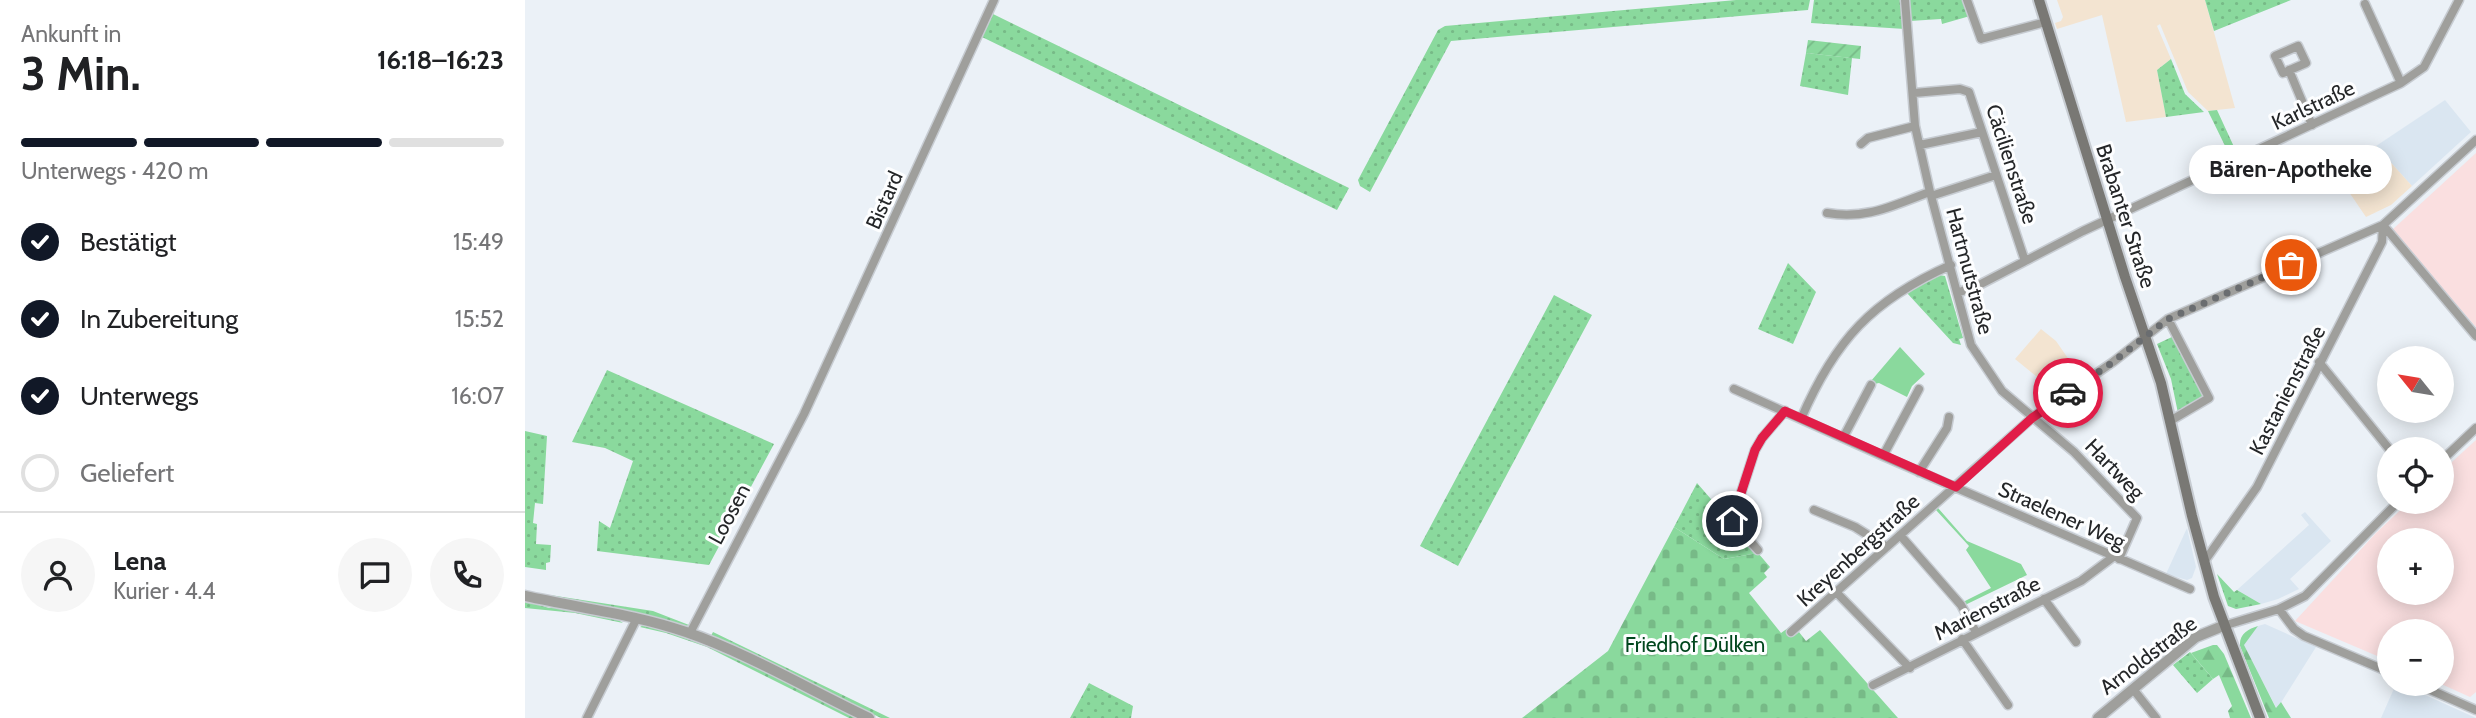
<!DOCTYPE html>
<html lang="de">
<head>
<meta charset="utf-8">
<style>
  :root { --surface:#fff; --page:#f6f6f6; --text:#202124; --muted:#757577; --line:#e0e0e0; --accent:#111827 }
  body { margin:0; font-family:Cabin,sans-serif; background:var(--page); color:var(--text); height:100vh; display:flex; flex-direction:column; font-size:26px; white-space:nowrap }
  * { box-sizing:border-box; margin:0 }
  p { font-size:23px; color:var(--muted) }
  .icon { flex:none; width:38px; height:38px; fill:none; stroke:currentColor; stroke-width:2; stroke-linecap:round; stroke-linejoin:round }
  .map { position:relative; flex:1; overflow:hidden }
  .sheet { display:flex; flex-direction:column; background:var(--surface); width:525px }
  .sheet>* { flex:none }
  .needle { width:46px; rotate:300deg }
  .controls { position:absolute; left:1852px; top:346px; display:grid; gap:14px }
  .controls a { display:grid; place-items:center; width:77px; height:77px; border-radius:50%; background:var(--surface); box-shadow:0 4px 18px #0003; font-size:35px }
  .pin { position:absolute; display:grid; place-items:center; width:60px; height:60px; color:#fff; margin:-30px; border:4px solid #fff; border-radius:50%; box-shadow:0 2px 7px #0007 }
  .courier { position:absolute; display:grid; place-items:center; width:70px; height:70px; margin:-35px; border:5px solid #e11d48; border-radius:50%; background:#fff; color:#222; box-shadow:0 2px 9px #0007 }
  .bubble { position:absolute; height:49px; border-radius:24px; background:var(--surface); box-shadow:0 4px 18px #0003; font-size:23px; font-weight:800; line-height:49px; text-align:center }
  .summary em { font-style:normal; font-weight:800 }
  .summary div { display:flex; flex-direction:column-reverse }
  .summary { display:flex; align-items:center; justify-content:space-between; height:119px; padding:0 21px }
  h1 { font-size:46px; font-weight:800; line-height:52px }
  .bar { display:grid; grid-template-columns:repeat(4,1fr); gap:10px 7px; align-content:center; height:84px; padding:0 21px }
  .bar i { height:9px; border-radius:5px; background:var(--line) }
  .bar .active { background:var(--accent) }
  .bar p { grid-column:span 4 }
  .line { display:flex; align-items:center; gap:18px; padding:0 21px; border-top:2px solid var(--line) }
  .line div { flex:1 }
  .round { display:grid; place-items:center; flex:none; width:74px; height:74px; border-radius:37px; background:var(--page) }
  ol { padding:0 21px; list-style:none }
  li { display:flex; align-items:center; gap:21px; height:77px }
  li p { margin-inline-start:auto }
  li .icon { padding:7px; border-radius:50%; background:var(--accent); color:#fff; stroke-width:4 }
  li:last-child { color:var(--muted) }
  li i { width:38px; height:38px; border:4px solid var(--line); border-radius:50% }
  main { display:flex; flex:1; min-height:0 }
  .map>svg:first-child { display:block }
  .built { fill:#dae6f1 }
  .industrial { fill:#fadfe0; fill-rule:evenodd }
  .education { fill:#f3e4d1 }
  .grass { fill:url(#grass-dots) }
  .forest { fill:url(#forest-firs) }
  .cemetery { fill:url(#cemetery-stones) }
  .park { fill:#8ad99d }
  .garden { fill:url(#garden-furrows) }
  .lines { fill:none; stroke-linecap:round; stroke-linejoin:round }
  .minor-casing { stroke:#c7ccd2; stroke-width:11 }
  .tertiary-casing { stroke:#c7ccd2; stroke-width:13 }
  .secondary-casing { stroke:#c7ccd2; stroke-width:14 }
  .minor { stroke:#9f9f9c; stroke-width:8 }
  .tertiary { stroke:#9f9f9c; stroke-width:10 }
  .secondary { stroke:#797874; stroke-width:10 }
  .done { stroke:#6a6d70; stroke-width:7; stroke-dasharray:0 12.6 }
  .route { stroke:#e11d48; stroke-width:9 }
  .labels { text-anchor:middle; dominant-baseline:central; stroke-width:6; stroke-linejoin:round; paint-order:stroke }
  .street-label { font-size:21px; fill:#242628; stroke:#fdfeff }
  .park-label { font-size:21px; fill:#00461d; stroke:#fdfeff }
</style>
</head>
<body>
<main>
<section class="sheet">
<div class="summary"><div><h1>3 Min.</h1><p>Ankunft in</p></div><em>16:18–16:23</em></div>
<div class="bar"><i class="active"></i><i class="active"></i><i class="active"></i><i></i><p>Unterwegs · 420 m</p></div>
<ol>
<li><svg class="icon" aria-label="check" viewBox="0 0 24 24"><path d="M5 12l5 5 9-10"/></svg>Bestätigt<p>15:49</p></li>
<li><svg class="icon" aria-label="check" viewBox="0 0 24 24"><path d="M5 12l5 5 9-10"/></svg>In Zubereitung<p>15:52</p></li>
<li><svg class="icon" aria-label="check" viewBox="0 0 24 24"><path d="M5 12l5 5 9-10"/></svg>Unterwegs<p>16:07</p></li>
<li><i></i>Geliefert</li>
</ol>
<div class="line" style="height:126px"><a class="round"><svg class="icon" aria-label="person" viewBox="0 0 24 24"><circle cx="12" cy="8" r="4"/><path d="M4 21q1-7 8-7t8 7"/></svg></a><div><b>Lena</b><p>Kurier · 4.4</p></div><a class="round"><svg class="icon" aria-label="chat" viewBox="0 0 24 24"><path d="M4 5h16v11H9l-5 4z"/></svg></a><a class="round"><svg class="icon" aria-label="phone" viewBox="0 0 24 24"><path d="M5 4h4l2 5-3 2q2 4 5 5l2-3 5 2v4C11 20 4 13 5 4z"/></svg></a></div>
</section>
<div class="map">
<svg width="1951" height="718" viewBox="0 0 1951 718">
  <defs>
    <pattern id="grass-dots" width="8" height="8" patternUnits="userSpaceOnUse" patternTransform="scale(1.75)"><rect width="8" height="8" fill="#8ad99d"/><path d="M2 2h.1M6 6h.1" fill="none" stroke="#77ba87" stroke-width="1.8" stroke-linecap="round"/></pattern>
    <pattern id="forest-firs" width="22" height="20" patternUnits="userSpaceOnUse" patternTransform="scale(1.75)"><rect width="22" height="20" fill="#8ad99d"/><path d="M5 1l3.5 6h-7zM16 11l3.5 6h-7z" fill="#77ba87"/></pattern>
    <pattern id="cemetery-stones" width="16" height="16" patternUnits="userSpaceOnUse" patternTransform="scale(1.75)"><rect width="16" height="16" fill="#8ad99d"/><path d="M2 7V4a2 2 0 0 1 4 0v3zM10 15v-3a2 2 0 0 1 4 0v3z" fill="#77ba87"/></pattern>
    <pattern id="garden-furrows" width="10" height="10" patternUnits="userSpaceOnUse" patternTransform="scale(1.75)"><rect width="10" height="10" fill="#8ad99d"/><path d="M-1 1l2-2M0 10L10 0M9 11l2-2" fill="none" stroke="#77ba87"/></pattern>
  </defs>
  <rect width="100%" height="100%" fill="#ebf1f7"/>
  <path class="built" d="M 1920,100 L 1946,132 L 1887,186 L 1851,146 Z
    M 1780,512 L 1806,541 L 1765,579 L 1774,589 L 1753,599 L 1736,604 L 1712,590 L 1784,525 L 1776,515 Z
    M 1662,528 L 1671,567 L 1667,578 L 1662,580 L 1641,574 Z
    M 1740,624 L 1791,647 L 1752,709 L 1718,645 L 1733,626 Z
    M 1871,684 L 1876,684 L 1951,718 L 1856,718 Z"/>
  <path class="industrial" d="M 1951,153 L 1951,327 L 1867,230 Z
    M 1951,440 L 1951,692 L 1945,697 L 1916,684 L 1916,632 L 1864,632 L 1864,661 L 1770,621 L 1851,533 L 1884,502 L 1916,502 L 1916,472 ZM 1864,541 L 1916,541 L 1916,593 L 1864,593 Z"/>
  <path class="education" d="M 1532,0 L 1680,0 L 1710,108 L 1683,111 L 1663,92 L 1635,24 L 1632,26 L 1646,59 L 1632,70 L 1641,117 L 1601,122 L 1577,15 L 1532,29 L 1530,23 L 1536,21 L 1538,17 Z
    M 1851,146 L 1887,186 L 1866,205 L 1841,217 L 1811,173 Z
    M 1516,329 L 1531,341 L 1556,377 L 1533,394 L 1490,359 Z"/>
  <path class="grass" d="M 1211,0 L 1285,0 L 1283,10 L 926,41 L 845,192 L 835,186 L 833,180 L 913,30 L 920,26 Z
    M 1289,0 L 1378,0 L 1380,29 L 1286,23 Z
    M 1384,0 L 1439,0 L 1445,16 L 1417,24 L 1416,19 L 1385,21 Z
    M 1680,0 L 1766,0 L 1689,31 Z
    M 468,14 L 824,188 L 812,210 L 457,37 Z
    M 1281,53 L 1327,58 L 1323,95 L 1275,86 Z
    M 1646,59 L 1660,94 L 1679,112 L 1641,117 L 1632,70 Z
    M 1692,110 L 1710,149 L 1703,152 L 1683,111 Z
    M 1263,263 L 1291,292 L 1268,344 L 1233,329 Z
    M 1414,275 L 1420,276 L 1438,338 L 1434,339 L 1436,345 L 1428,343 L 1382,293 Z
    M 1029,295 L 1067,315 L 933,566 L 895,546 Z
    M 1649,336 L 1679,397 L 1653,413 L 1646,379 L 1632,344 Z
    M 82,370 L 249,444 L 184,565 L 72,551 L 74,521 L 85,528 L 108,461 L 80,448 L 47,442 Z
    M 0,431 L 22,436 L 18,504 L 10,503 L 8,523 L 12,524 L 11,544 L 26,545 L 25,562 L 21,563 L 21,570 L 0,567 Z
    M 1172,483 L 1233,553 L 1199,559 L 1149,527 Z
    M 1692,574 L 1709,592 L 1712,590 L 1736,604 L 1711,609 L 1703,606 Z
    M 25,595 L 128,611 L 164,625 L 159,627 L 92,608 L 70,606 L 25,597 Z
    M 0,600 L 24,608 L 44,608 L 92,619 L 98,623 L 50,613 L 0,608 Z
    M 120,624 C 197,645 267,684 338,718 L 324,718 L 182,647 L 141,633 L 115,627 Z
    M 188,632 L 365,718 L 356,718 L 186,636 Z
    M 1665,652 L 1688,679 L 1672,693 L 1648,665 Z
    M 564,683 L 608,706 L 606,718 L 545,718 Z"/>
  <path class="forest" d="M 1733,626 L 1719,645 L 1751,708 L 1756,702 L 1766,718 L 1744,718 L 1715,646 C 1714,634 1723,629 1733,626 Z
    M 1688,645 L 1692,645 L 1699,654 L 1726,718 L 1705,718 L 1703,711 L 1707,706 L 1694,675 L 1688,679 L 1666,653 Z"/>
  <path class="cemetery" d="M 1149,527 L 1199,559 L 1233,553 L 1245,567 L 1239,573 L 1242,577 L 1224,593 L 1256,633 L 1263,628 L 1269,636 L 1274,632 L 1281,641 L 1295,630 L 1373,718 L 997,718 L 1083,651 Z"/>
  <path class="park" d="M 1375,347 L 1400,374 L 1387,386 L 1382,397 L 1354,383 L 1349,384 L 1346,381 Z
    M 1413,508 L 1442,541 L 1496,564 L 1502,575 L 1440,605 L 1438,602 L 1466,588 L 1441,550 L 1444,546 L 1411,510 Z"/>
  <path class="garden" d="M 1283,40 L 1336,46 L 1335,59 L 1281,53 Z"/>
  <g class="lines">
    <g class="minor-casing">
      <path id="minor" d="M 1380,0 L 1390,126 L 1405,192 L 1446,345 L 1477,391 L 1549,452 L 1612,518 L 1594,559
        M 1442,0 L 1456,39 L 1521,22
        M 1840,4 L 1876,83
        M 1773,46 L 1781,63 L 1758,73 L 1750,56 Z
        M 1764,70 L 1787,125
        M 1389,93 L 1435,89 L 1444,92 L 1500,261
        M 1336,144 L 1343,138 L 1390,126
        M 1395,145 L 1457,132
        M 1406,196 L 1471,175
        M 1302,213 C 1342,220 1368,205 1405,192
        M 1858,225 L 1951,336
        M 1432,293 L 1454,285 L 1558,231 L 1876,83 L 1899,67 L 1934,0
        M 1643,319 L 1684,398 L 1645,421
        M 1794,362 L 1865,450
        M 1209,389 L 1358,456 L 1665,589
        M 1276,419 C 1310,340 1347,300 1426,265
        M 1318,438 L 1346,385
        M 1358,456 L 1394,389
        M 1916,461 L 1951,428
        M 1394,472 L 1422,428 L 1424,417
        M 1289,510 L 1330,527 L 1362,547
        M 1375,535 L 1436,605 L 1451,632
        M 1233,550 L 1207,521 L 1230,450 L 1237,438 L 1260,411
        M 1679,562 L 1732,487 L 1857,242 L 1858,225
        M 1312,593 L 1385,668
        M 1519,599 L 1551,642
        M 1754,609 L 1769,629 L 1779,636 L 1864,672
        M 1698,626 L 1754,609 L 1780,596 L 1873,502
        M 1266,632 L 1507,418 L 1588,362 L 1643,319 L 1858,225 L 1951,140
        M 165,633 L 279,414 L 469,0
        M 1437,639 L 1483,705
        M 1892,684 L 1951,710
        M 1348,685 L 1556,581 L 1588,557
        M 1608,689 L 1631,718
        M 62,718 L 112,618"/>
    </g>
    <g class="tertiary-casing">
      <path id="tertiary" d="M 0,596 C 54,608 109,614 161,632 C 222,653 285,690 344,718
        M 1573,718 L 1671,637 L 1698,626"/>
    </g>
    <g class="secondary-casing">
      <path id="secondary" d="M 1514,0 L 1600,277 L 1636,383 L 1667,516 L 1689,597 L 1735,718"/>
    </g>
    <use href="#minor" class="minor"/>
    <use href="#tertiary" class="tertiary"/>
    <use href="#secondary" class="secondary"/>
  </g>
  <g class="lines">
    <path class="done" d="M 1543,393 L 1588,362 L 1643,319 L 1766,265"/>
    <path class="route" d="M 1207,521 L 1230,450 L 1237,438 L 1260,411 L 1431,487 L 1507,418 L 1543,393"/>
  </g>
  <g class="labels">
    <g class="street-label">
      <text transform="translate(1788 105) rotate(-25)">Karlstraße</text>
      <text transform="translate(1487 164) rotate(72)">Cäcilienstraße</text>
      <text transform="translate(359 200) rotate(-66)">Bistard</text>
      <text transform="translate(1601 216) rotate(72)">Brabanter Straße</text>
      <text transform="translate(1445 271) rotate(75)">Hartmutstraße</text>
      <text transform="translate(1762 390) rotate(-63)">Kastanienstraße</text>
      <text transform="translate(1590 469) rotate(46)">Hartweg</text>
      <text transform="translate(204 514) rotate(-62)">Loosen</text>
      <text transform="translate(1537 515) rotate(24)">Straelener Weg</text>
      <text transform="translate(1333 550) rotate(-42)">Kreyenbergstraße</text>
      <text transform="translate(1462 608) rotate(-27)">Marienstraße</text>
      <text transform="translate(1623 655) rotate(-37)">Arnoldstraße</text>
    </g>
    <g class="park-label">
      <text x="1170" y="644">Friedhof Dülken</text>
    </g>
  </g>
</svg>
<div class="controls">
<a><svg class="needle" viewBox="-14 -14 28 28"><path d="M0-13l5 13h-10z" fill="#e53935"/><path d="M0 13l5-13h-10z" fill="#757577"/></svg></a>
<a><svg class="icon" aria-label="locate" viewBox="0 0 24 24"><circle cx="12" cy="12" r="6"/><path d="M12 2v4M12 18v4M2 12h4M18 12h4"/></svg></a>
<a>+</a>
<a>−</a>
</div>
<div class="pin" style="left:1766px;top:265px;background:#ea580c"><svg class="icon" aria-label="bag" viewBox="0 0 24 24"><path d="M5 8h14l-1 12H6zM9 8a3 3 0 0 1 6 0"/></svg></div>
<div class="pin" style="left:1207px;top:521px;background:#1f2937"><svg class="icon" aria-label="home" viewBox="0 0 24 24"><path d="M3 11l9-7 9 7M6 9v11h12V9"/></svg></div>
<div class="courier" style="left:1543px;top:393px"><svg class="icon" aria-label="car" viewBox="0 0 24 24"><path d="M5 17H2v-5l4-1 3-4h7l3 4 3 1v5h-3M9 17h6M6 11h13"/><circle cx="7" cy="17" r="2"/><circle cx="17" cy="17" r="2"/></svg></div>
<div class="bubble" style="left:1664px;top:145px;width:203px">Bären-Apotheke</div>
</div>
</main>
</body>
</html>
